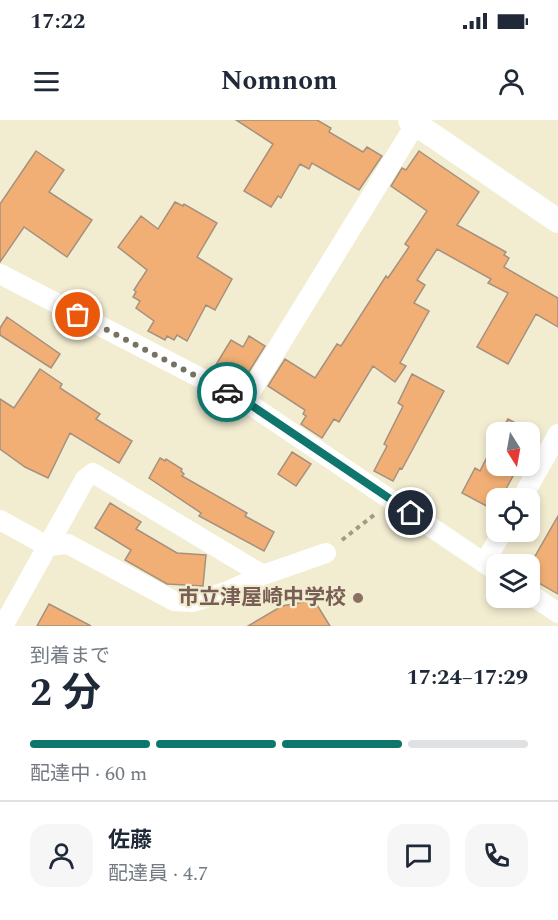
<!DOCTYPE html>
<html lang="ja">
<head>
<meta charset="utf-8">
<style>
  :root { --surface:#fff; --page:#f6f6f7; --text:#1f2937; --muted:#747a83; --line:#e0e1e3; --accent:#0f766e }
  body { margin:0; font-family:Spectral,"Noto Sans JP",serif; background:var(--page); color:var(--text); height:100vh; display:flex; flex-direction:column; font-size:22px; white-space:nowrap }
  * { box-sizing:border-box; margin:0 }
  p { font-size:20px; color:var(--muted) }
  .icon { flex:none; width:33px; height:33px; fill:none; stroke:currentColor; stroke-width:2; stroke-linecap:round; stroke-linejoin:round }
  .map { position:relative; height:506px; overflow:hidden }
  .drawer { display:flex; flex-direction:column; background:var(--surface); flex:1 }
  .drawer>* { flex:none }
  .needle { width:39px; rotate:169deg }
  .fabs { position:absolute; left:486px; top:302px; display:grid; gap:12px }
  .fabs a { display:grid; place-items:center; width:54px; height:54px; border-radius:12px; background:var(--surface); box-shadow:0 3px 9px #0003; font-size:30px }
  .pin { position:absolute; display:grid; place-items:center; width:51px; height:51px; color:#fff; margin:-26px; border:3px solid #fff; border-radius:50%; box-shadow:0 2px 6px #0007 }
  .courier { position:absolute; display:grid; place-items:center; width:60px; height:60px; margin:-30px; border:4px solid #0f766e; border-radius:50%; background:#fff; color:#222; box-shadow:0 2px 8px #0007 }
  .overview em { font-style:normal; font-weight:700 }
  .overview div { display:flex; flex-direction:column-reverse }
  .overview { display:flex; align-items:center; justify-content:space-between; height:102px; padding:0 30px }
  h1 { font-size:39px; font-weight:700; line-height:45px }
  .bar { display:grid; grid-template-columns:repeat(4,1fr); gap:9px 6px; align-content:center; height:72px; padding:0 30px }
  .bar i { height:8px; border-radius:4px; background:var(--line) }
  .bar .active { background:var(--accent) }
  .bar p { grid-column:span 4 }
  .line { display:flex; align-items:center; gap:15px; padding:0 30px; border-top:2px solid var(--line) }
  .line div { flex:1 }
  .round { display:grid; place-items:center; flex:none; width:63px; height:63px; border-radius:18px; background:var(--page) }
  .status { display:flex; justify-content:space-between; align-items:center; height:42px; padding:0 30px; background:var(--surface); direction:ltr }
  .status svg { height:16px; fill:currentColor }
  header { display:flex; justify-content:space-between; align-items:center; height:78px; padding:0 30px; background:var(--surface); font-size:27px; font-weight:700 }
  .map>svg:first-child { display:block }
  .building { fill:#f2af75; stroke:#a6907e; stroke-width:1.5 }
  .lines { fill:none; stroke-linecap:round; stroke-linejoin:round }
  .path { stroke:#9f9b86; stroke-width:4; stroke-dasharray:4.5 4.5; stroke-linecap:butt }
  .minor { stroke:#fff; stroke-width:20 }
  .tertiary { stroke:#fff; stroke-width:24 }
  .done { stroke:#767362; stroke-width:6; stroke-dasharray:0 10.8 }
  .route { stroke:#0f766e; stroke-width:8 }
  .education-dot { fill:#8d6e63; stroke:#f2edd1; stroke-width:2 }
  .labels { text-anchor:middle; dominant-baseline:central; stroke-width:4.5; stroke-linejoin:round; paint-order:stroke }
  .education-label { font-size:21px; font-weight:bold; fill:#785e54; stroke:#f2edd1; text-anchor:end }
</style>
</head>
<body>
<div class="status"><b>17:22</b><svg viewBox="0 0 49 12"><path d="M0 12V9h3v3zM5 12V6h3v6zM10 12V3h3v9zM15 12V0h3v12zM26 1h20v11H26zM47 4h2v5h-2z"/></svg></div>
<header><svg class="icon" aria-label="menu" viewBox="0 0 24 24"><path d="M4 6h16M4 12h16M4 18h16"/></svg>Nomnom<svg class="icon" aria-label="person" viewBox="0 0 24 24"><circle cx="12" cy="8" r="4"/><path d="M4 21q1-7 8-7t8 7"/></svg></header>
<div class="map">
<svg width="558" height="506" viewBox="0 0 558 506">
  <rect width="100%" height="100%" fill="#f2edd1"/>
  <path class="building" d="M 236,0 L 317,0 L 331,8 L 329,12 L 363,32 L 367,27 L 382,36 L 359,70 L 312,43 L 309,49 L 300,44 L 281,78 L 278,76 L 271,87 L 244,71 L 273,24 Z
    M 36,31 L 64,50 L 49,72 L 92,100 L 67,137 L 24,107 L 0,142 L 0,84 Z
    M 419,31 L 479,72 L 457,105 L 506,132 L 504,135 L 509,138 L 504,147 L 558,178 L 558,207 L 536,194 L 508,244 L 477,227 L 508,173 L 488,163 L 491,159 L 437,129 L 417,160 L 425,165 L 414,183 L 429,191 L 400,243 L 406,246 L 395,262 L 373,246 L 339,302 L 334,299 L 322,318 L 301,304 L 306,296 L 303,294 L 305,290 L 268,266 L 285,239 L 315,258 L 337,224 L 341,226 L 386,156 L 388,158 L 409,127 L 405,124 L 427,91 L 391,66 L 402,48 L 406,50 Z
    M 175,82 L 183,86 L 184,84 L 217,103 L 197,137 L 232,159 L 215,190 L 206,185 L 187,221 L 177,215 L 174,220 L 167,216 L 165,220 L 148,211 L 154,201 L 136,188 L 140,181 L 133,177 L 136,172 L 134,170 L 147,150 L 118,127 L 141,96 L 158,109 Z
    M 7,197 L 60,234 L 51,248 L 0,215 L 0,208 Z
    M 249,216 L 265,226 L 248,253 L 245,252 L 239,263 L 214,248 L 231,220 L 243,227 Z
    M 40,249 L 62,264 L 60,268 L 100,294 L 96,299 L 132,321 L 119,343 L 70,313 L 48,358 L 25,347 L 0,329 L 0,279 L 14,288 Z
    M 412,254 L 444,271 L 402,349 L 400,348 L 393,361 L 374,351 L 387,326 L 384,324 L 403,286 L 398,283 Z
    M 508,299 L 536,314 L 530,326 L 530,312 L 500,312 Z
    M 496,319 L 496,345 L 519,345 L 501,378 L 496,378 L 496,385 L 494,390 L 462,373 L 475,348 L 480,351 Z
    M 292,332 L 311,344 L 296,366 L 278,354 Z
    M 160,338 L 165,341 L 166,339 L 182,349 L 181,351 L 184,354 L 182,356 L 247,393 L 245,396 L 274,412 L 264,431 L 199,396 L 201,393 L 149,358 Z
    M 110,383 L 141,402 L 136,409 L 177,433 L 206,435 L 203,466 L 167,464 L 125,440 L 131,430 L 95,408 Z
    M 558,396 L 558,474 L 530,458 L 530,445 Z
    M 314,480 L 330,506 L 248,506 L 282,486 Z
    M 49,484 L 91,506 L 37,506 Z"/>
  <g class="lines">
    <path class="path" d="M 342,420 L 374,395"/>
    <path class="minor" d="M 0,154 L 245,281 L 496,451
      M 245,281 L 418,0
      M 522,378 L 558,314
      M 0,400 L 47,426 L 68,424 L 174,481 L 193,482 L 228,471 L 263,455 L 326,433
      M 484,443 L 503,411
      M 530,474 L 558,493
      M 3,506 L 85,359 L 93,353 L 263,455"/>
    <path class="tertiary" d="M 410,0 L 558,101"/>
  </g>
  <g class="lines">
    <path class="done" d="M 78,195 L 227,272"/>
    <path class="route" d="M 227,272 L 245,281 L 411,393"/>
  </g>
  <circle class="education-dot" cx="358" cy="478" r="6"/>
  <g class="labels">
    <g class="education-label">
      <text x="346" y="478">市立津屋崎中学校</text>
    </g>
  </g>
</svg>
<div class="fabs">
<a><svg class="needle" viewBox="-14 -14 28 28"><path d="M0-13l5 13h-10z" fill="#e53935"/><path d="M0 13l5-13h-10z" fill="#747a83"/></svg></a>
<a><svg class="icon" aria-label="locate" viewBox="0 0 24 24"><circle cx="12" cy="12" r="6"/><path d="M12 2v4M12 18v4M2 12h4M18 12h4"/></svg></a>
<a><svg class="icon" aria-label="layers" viewBox="0 0 24 24"><path d="M12 4l9 5-9 5-9-5zM3 14l9 5 9-5"/></svg></a>
</div>
<div class="pin" style="left:78px;top:195px;background:#ea580c"><svg class="icon" aria-label="bag" viewBox="0 0 24 24"><path d="M5 8h14l-1 12H6zM9 8a3 3 0 0 1 6 0"/></svg></div>
<div class="pin" style="left:411px;top:393px;background:#1f2937"><svg class="icon" aria-label="home" viewBox="0 0 24 24"><path d="M3 11l9-7 9 7M6 9v11h12V9"/></svg></div>
<div class="courier" style="left:227px;top:272px"><svg class="icon" aria-label="car" viewBox="0 0 24 24"><path d="M5 17H2v-5l4-1 3-4h7l3 4 3 1v5h-3M9 17h6M6 11h13"/><circle cx="7" cy="17" r="2"/><circle cx="17" cy="17" r="2"/></svg></div>
</div>
<section class="drawer">
<div class="overview"><div><h1>2 分</h1><p>到着まで</p></div><em>17:24–17:29</em></div>
<div class="bar"><i class="active"></i><i class="active"></i><i class="active"></i><i></i><p>配達中 · 60 m</p></div>
<div class="line" style="height:108px"><a class="round"><svg class="icon" aria-label="person" viewBox="0 0 24 24"><circle cx="12" cy="8" r="4"/><path d="M4 21q1-7 8-7t8 7"/></svg></a><div><b>佐藤</b><p>配達員 · 4.7</p></div><a class="round"><svg class="icon" aria-label="chat" viewBox="0 0 24 24"><path d="M4 5h16v11H9l-5 4z"/></svg></a><a class="round"><svg class="icon" aria-label="phone" viewBox="0 0 24 24"><path d="M5 4h4l2 5-3 2q2 4 5 5l2-3 5 2v4C11 20 4 13 5 4z"/></svg></a></div>
</section>
</body>
</html>
